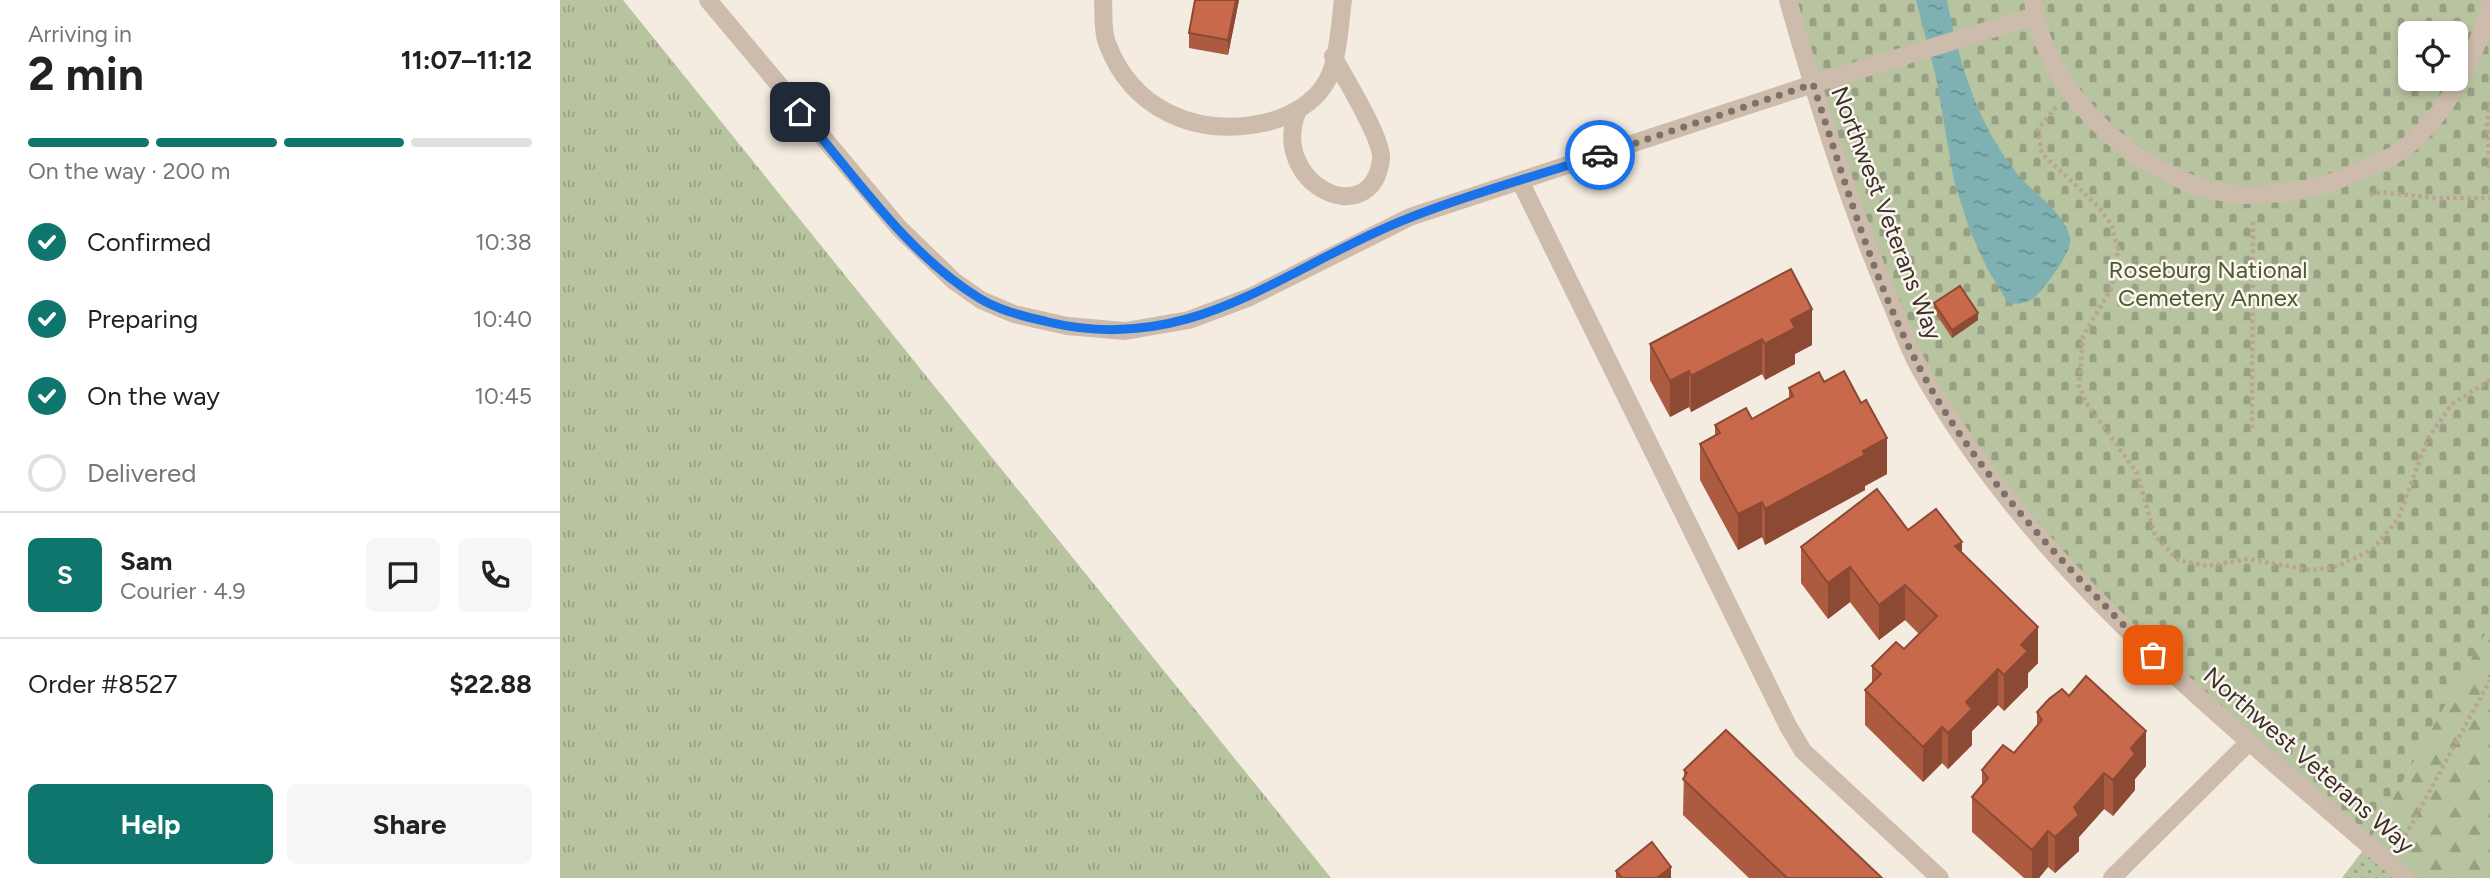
<!DOCTYPE html>
<html lang="en">
<head>
<meta charset="utf-8">
<style>
  :root { --surface:#fff; --page:#f6f6f6; --text:#222; --muted:#767676; --line:#e0e0e0; --accent:#0f766e }
  body { margin:0; font-family:Figtree,sans-serif; background:var(--page); color:var(--text); height:100vh; display:flex; flex-direction:column; font-size:26px; white-space:nowrap }
  * { box-sizing:border-box; margin:0 }
  p { font-size:23px; color:var(--muted) }
  .icon { flex:none; width:38px; height:38px; fill:none; stroke:currentColor; stroke-width:2; stroke-linecap:round; stroke-linejoin:round }
  .map { position:relative; flex:1; overflow:hidden }
  .sheet { display:flex; flex-direction:column; background:var(--surface); width:560px }
  .sheet>* { flex:none }
  .controls { position:absolute; left:1838px; top:21px; display:grid; gap:14px }
  .controls a { display:grid; place-items:center; width:70px; height:70px; border-radius:10px; background:var(--surface); box-shadow:0 4px 10px #0003; font-size:35px }
  .pin { position:absolute; display:grid; place-items:center; width:60px; height:60px; color:#fff; margin:-30px; border-radius:14px; box-shadow:0 4px 10px #0006 }
  .courier { position:absolute; display:grid; place-items:center; width:70px; height:70px; margin:-35px; border:5px solid #1a73e8; border-radius:50%; background:#fff; color:#222; box-shadow:0 2px 9px #0007 }
  .summary em { font-style:normal; font-weight:700 }
  .summary div { display:flex; flex-direction:column-reverse }
  .summary { display:flex; align-items:center; justify-content:space-between; height:119px; padding:0 28px }
  h1 { font-size:46px; font-weight:700; line-height:52px }
  .bar { display:grid; grid-template-columns:repeat(4,1fr); gap:10px 7px; align-content:center; height:84px; padding:0 28px }
  .bar i { height:9px; border-radius:5px; background:var(--line) }
  .bar .on { background:var(--accent) }
  .bar p { grid-column:span 4 }
  .line { display:flex; align-items:center; gap:18px; padding:0 28px; border-top:2px solid var(--line) }
  .line div { flex:1 }
  .round { display:grid; place-items:center; flex:none; width:74px; height:74px; border-radius:10px; background:var(--page) }
  ol { padding:0 28px; list-style:none }
  li { display:flex; align-items:center; gap:21px; height:77px }
  li p { margin-inline-start:auto }
  li .icon { padding:7px; border-radius:50%; background:var(--accent); color:#fff; stroke-width:4 }
  li:last-child { color:var(--muted) }
  li i { width:38px; height:38px; border:4px solid var(--line); border-radius:50% }
  .primary-button { display:flex; gap:14px; margin-top:auto; padding:14px 28px }
  .primary-button a { flex:1; height:80px; border-radius:10px; background:var(--accent); color:#fff; font-size:28px; font-weight:700; line-height:80px; text-align:center }
  .primary-button a+a { background:var(--page); color:var(--text) }
  main { display:flex; flex:1; min-height:0 }
  .map>svg:first-child { display:block }
  .grass { fill:url(#grass-tufts) }
  .forest { fill:url(#forest-firs) }
  .cemetery { fill:url(#cemetery-stones); fill-rule:evenodd }
  .park { fill:url(#park-dots) }
  .water { fill:url(#water-ripples) }
  .lines { fill:none; stroke-linecap:round; stroke-linejoin:round }
  .path { stroke:#b9a596; stroke-width:4.5; stroke-dasharray:3.5 3.5; stroke-linecap:butt }
  .service { stroke:#cdbbac; stroke-width:18 }
  .minor { stroke:#cdbbac; stroke-width:18 }
  .tertiary { stroke:#cdbbac; stroke-width:18 }
  .wall { fill:#ac5a40 }
  .shaded-wall { fill:#8c4a34 }
  .building { fill:#c8694b; stroke:#8c4a34; stroke-width:2 }
  .done { stroke:#7c716b; stroke-width:7; stroke-dasharray:0 12.6 }
  .route { stroke:#1a73e8; stroke-width:9 }
  .labels { text-anchor:middle; dominant-baseline:central; stroke-width:5; stroke-linejoin:round; paint-order:stroke }
  .street-label { font-size:24px; fill:#3b302b; stroke:#fbf5ee }
  .park-label { font-size:24px; fill:#4a5a2e; stroke:#fbf5ee }
</style>
</head>
<body>
<main>
<section class="sheet">
<div class="summary"><div><h1>2 min</h1><p>Arriving in</p></div><em>11:07–11:12</em></div>
<div class="bar"><i class="on"></i><i class="on"></i><i class="on"></i><i></i><p>On the way · 200 m</p></div>
<ol>
<li><svg class="icon" aria-label="check" viewBox="0 0 24 24"><path d="M5 12l5 5 9-10"/></svg>Confirmed<p>10:38</p></li>
<li><svg class="icon" aria-label="check" viewBox="0 0 24 24"><path d="M5 12l5 5 9-10"/></svg>Preparing<p>10:40</p></li>
<li><svg class="icon" aria-label="check" viewBox="0 0 24 24"><path d="M5 12l5 5 9-10"/></svg>On the way<p>10:45</p></li>
<li><i></i>Delivered</li>
</ol>
<div class="line" style="height:126px"><b class="round" style="background:var(--accent);color:#fff">S</b><div><b>Sam</b><p>Courier · 4.9</p></div><a class="round"><svg class="icon" aria-label="chat" viewBox="0 0 24 24"><path d="M4 5h16v11H9l-5 4z"/></svg></a><a class="round"><svg class="icon" aria-label="phone" viewBox="0 0 24 24"><path d="M5 4h4l2 5-3 2q2 4 5 5l2-3 5 2v4C11 20 4 13 5 4z"/></svg></a></div>
<div class="line" style="height:91px"><div>Order #8527</div><b>$22.88</b></div>
<div class="primary-button"><a>Help</a><a>Share</a></div>
</section>
<div class="map">
<svg width="1930" height="878" viewBox="0 0 1930 878">
  <defs>
    <pattern id="grass-tufts" width="24" height="20" patternUnits="userSpaceOnUse" patternTransform="scale(1.75)"><rect width="24" height="20" fill="#b8c4a0"/><path d="M3 7l-1-3M5 7V3M7 7l1-3M15 17l-1-3M17 17v-4M19 17l1-3" fill="none" stroke="#97a083"/></pattern>
    <pattern id="forest-firs" width="22" height="20" patternUnits="userSpaceOnUse" patternTransform="scale(1.75)"><rect width="22" height="20" fill="#b8c4a0"/><path d="M5 1l3.5 6h-7zM16 11l3.5 6h-7z" fill="#97a083"/></pattern>
    <pattern id="cemetery-stones" width="16" height="16" patternUnits="userSpaceOnUse" patternTransform="scale(1.75)"><rect width="16" height="16" fill="#b8c4a0"/><path d="M2 7V4a2 2 0 0 1 4 0v3zM10 15v-3a2 2 0 0 1 4 0v3z" fill="#97a083"/></pattern>
    <pattern id="park-dots" width="8" height="8" patternUnits="userSpaceOnUse" patternTransform="scale(1.75)"><rect width="8" height="8" fill="#b8c4a0"/><path d="M2 2h.1M6 6h.1" fill="none" stroke="#97a083" stroke-width="1.8" stroke-linecap="round"/></pattern>
    <pattern id="water-ripples" width="26" height="14" patternUnits="userSpaceOnUse" patternTransform="scale(1.75)"><rect width="26" height="14" fill="#7fb0b2"/><path d="M2 4q2-2 4 0t4 0M15 11q2-2 4 0t4 0" fill="none" stroke="#699091"/></pattern>
  </defs>
  <rect width="100%" height="100%" fill="#f4ebe1"/>
  <path class="grass" d="M 0,0 L 63,0 L 771,878 L 0,878 Z"/>
  <path class="forest" d="M 1930,623 L 1930,878 L 1845,878 L 1807,845 Z"/>
  <path class="cemetery" d="M 1231,0 L 1930,0 L 1930,625 L 1807,845 L 1689,742 L 1477,533 L 1359,366 L 1282,172 ZM 1850,33 L 1895,33 L 1895,79 L 1850,79 Z"/>
  <path class="park" d="M 1807,845 L 1845,878 L 1782,878 Z"/>
  <path class="water" d="M 1356,0 L 1387,0 C 1398,59 1417,124 1456,172 C 1473,194 1502,209 1510,237 C 1514,249 1487,285 1477,295 C 1469,303 1459,305 1448,303 L 1428,270 L 1410,231 L 1394,181 L 1376,77 Z"/>
  <g class="lines">
    <path class="path" d="M 1930,102 L 1927,125 L 1930,170
      M 1496,107 L 1478,129 L 1482,154 L 1538,206 L 1551,224 L 1558,249 L 1552,287 L 1523,336 L 1519,386 L 1527,404 L 1577,473 L 1595,536 L 1618,560 L 1647,566 L 1688,559 L 1749,570 L 1773,568 L 1812,550 L 1838,519 L 1868,438 L 1892,404 L 1930,380
      M 1810,195 L 1822,192 L 1873,198 L 1930,198
      M 1692,428 L 1693,219
      M 1842,842 L 1930,680"/>
    <path class="service" d="M 543,0 C 544,13 542,30 547,43 C 572,110 636,137 703,123 C 728,118 756,103 768,79 C 778,60 780,22 783,0
      M 738,110 C 707,184 812,234 821,159 C 823,139 784,77 773,56
      M 960,181 L 1228,726 L 1243,751 L 1380,878
      M 1552,878 L 1689,742"/>
    <path class="minor" d="M 148,0 L 339,228 L 394,281 L 421,300 L 454,314 L 507,326 L 565,331 L 629,320 L 690,297 L 850,217 L 1253,84 L 1474,16
      M 1473,0 C 1484,99 1594,196 1694,195 C 1732,194 1772,185 1806,168 C 1818,162 1834,157 1844,149 C 1889,112 1914,60 1930,6"/>
    <path class="tertiary" d="M 1228,0 C 1257,101 1288,202 1329,298 C 1339,321 1348,347 1360,369 C 1475,576 1671,723 1846,878"/>
  </g>
  <path class="wall" d="M 679,0 L 668,55 L 629,48 L 629,33 Z
    M 1231,269 L 1252,345 L 1235,354 L 1235,364 L 1205,380 L 1202,374 L 1131,412 L 1129,407 L 1110,417 L 1090,380 L 1090,344 Z
    M 1374,303 L 1418,320 L 1392,338 L 1374,311 Z
    M 1264,382 L 1327,474 L 1305,486 L 1305,490 L 1205,545 L 1202,537 L 1178,550 L 1140,480 L 1140,444 L 1155,436 L 1155,425 L 1192,419 L 1229,398 L 1229,388 Z
    M 1348,530 L 1402,553 L 1478,663 L 1468,673 L 1468,687 L 1444,711 L 1438,705 L 1412,731 L 1412,745 L 1388,769 L 1382,763 L 1363,782 L 1305,725 L 1305,690 L 1312,683 L 1312,666 L 1344,649 L 1359,634 L 1345,620 L 1319,640 L 1290,602 L 1268,619 L 1241,583 L 1241,547 Z
    M 1477,712 L 1586,766 L 1575,779 L 1575,790 L 1553,816 L 1544,809 L 1519,837 L 1519,851 L 1495,873 L 1488,867 L 1479,878 L 1464,878 L 1412,832 L 1412,797 L 1422,785 L 1422,770 L 1454,753 L 1477,726 Z
    M 1124,770 L 1322,878 L 1189,878 L 1123,815 Z
    M 1056,871 L 1111,878 L 1056,878 Z"/>
  <path class="shaded-wall" d="M 676,0 L 679,0 L 668,55 L 668,40 Z
    M 1252,309 L 1252,345 L 1235,354 L 1235,364 L 1205,380 L 1205,344 L 1231,320 Z
    M 1418,313 L 1418,320 L 1392,338 L 1392,330 Z
    M 1202,339 L 1202,374 L 1131,412 L 1131,376 Z
    M 1129,371 L 1129,407 L 1110,417 L 1110,381 Z
    M 1327,438 L 1327,474 L 1305,486 L 1305,490 L 1205,545 L 1205,509 Z
    M 1202,502 L 1202,537 L 1178,550 L 1178,514 Z
    M 1402,542 L 1402,578 L 1395,546 Z
    M 1290,567 L 1290,602 L 1268,619 L 1268,583 Z
    M 1345,585 L 1345,620 L 1319,640 L 1319,605 Z
    M 1478,627 L 1478,663 L 1468,673 L 1468,687 L 1444,711 L 1444,675 L 1461,645 Z
    M 1438,669 L 1438,705 L 1412,731 L 1412,745 L 1388,769 L 1388,733 L 1406,702 Z
    M 1382,727 L 1382,763 L 1363,782 L 1363,747 Z
    M 1586,731 L 1586,766 L 1575,779 L 1575,790 L 1553,816 L 1553,780 L 1571,748 Z
    M 1544,773 L 1544,809 L 1519,837 L 1519,851 L 1495,873 L 1495,837 L 1514,807 Z
    M 1488,831 L 1488,867 L 1479,878 L 1472,878 L 1472,850 Z
    M 1111,867 L 1111,878 L 1097,878 Z"/>
  <path class="building" d="M 635,0 L 676,0 L 668,40 L 629,33 Z
    M 1231,269 L 1252,309 L 1231,320 L 1235,328 L 1205,344 L 1202,339 L 1131,376 L 1129,371 L 1110,381 L 1090,344 Z
    M 1400,286 L 1418,313 L 1392,330 L 1374,303 Z
    M 1284,371 L 1301,403 L 1306,400 L 1327,438 L 1303,451 L 1305,455 L 1205,509 L 1202,502 L 1178,514 L 1140,444 L 1160,433 L 1155,425 L 1186,408 L 1192,419 L 1233,396 L 1229,388 L 1259,372 L 1264,382 Z
    M 1317,489 L 1348,530 L 1376,509 L 1402,542 L 1395,546 L 1478,627 L 1461,645 L 1468,651 L 1444,675 L 1438,669 L 1406,702 L 1412,709 L 1388,733 L 1382,727 L 1363,747 L 1305,690 L 1321,674 L 1312,666 L 1336,642 L 1344,649 L 1377,616 L 1345,585 L 1319,605 L 1290,567 L 1268,583 L 1241,547 Z
    M 1526,676 L 1586,731 L 1571,748 L 1575,754 L 1553,780 L 1544,773 L 1514,807 L 1519,815 L 1495,837 L 1488,831 L 1472,850 L 1412,797 L 1428,778 L 1422,770 L 1443,745 L 1454,753 L 1482,720 L 1477,712 L 1489,699 L 1502,689 L 1509,696 Z
    M 1166,730 L 1322,878 L 1227,878 L 1123,779 L 1127,773 L 1124,770 Z
    M 1092,842 L 1111,867 L 1097,878 L 1062,878 L 1056,871 Z"/>
  <g class="lines">
    <path class="done" d="M 1040,155 L 1253,84 C 1284,179 1313,279 1359,367 C 1418,478 1506,566 1593,655"/>
    <path class="route" d="M 240,112 C 295,176 346,253 419,298 C 440,311 464,316 488,322 C 633,357 725,266 849,218 C 911,193 977,176 1040,155"/>
  </g>
  <g class="labels">
    <g class="street-label">
      <text transform="translate(1327 213) rotate(69)">Northwest Veterans Way</text>
      <text transform="translate(1749 760) rotate(41)">Northwest Veterans Way</text>
    </g>
    <g class="park-label">
      <text x="1648" y="269">Roseburg National<tspan x="1648" dy="28">Cemetery Annex</tspan></text>
    </g>
  </g>
</svg>
<div class="controls">
<a><svg class="icon" aria-label="locate" viewBox="0 0 24 24"><circle cx="12" cy="12" r="6"/><path d="M12 2v4M12 18v4M2 12h4M18 12h4"/></svg></a>
</div>
<div class="pin" style="left:1593px;top:655px;background:#ea580c"><svg class="icon" aria-label="bag" viewBox="0 0 24 24"><path d="M5 8h14l-1 12H6zM9 8a3 3 0 0 1 6 0"/></svg></div>
<div class="pin" style="left:240px;top:112px;background:#1f2937"><svg class="icon" aria-label="home" viewBox="0 0 24 24"><path d="M3 11l9-7 9 7M6 9v11h12V9"/></svg></div>
<div class="courier" style="left:1040px;top:155px"><svg class="icon" aria-label="car" viewBox="0 0 24 24"><path d="M5 17H2v-5l4-1 3-4h7l3 4 3 1v5h-3M9 17h6M6 11h13"/><circle cx="7" cy="17" r="2"/><circle cx="17" cy="17" r="2"/></svg></div>
</div>
</main>
</body>
</html>
